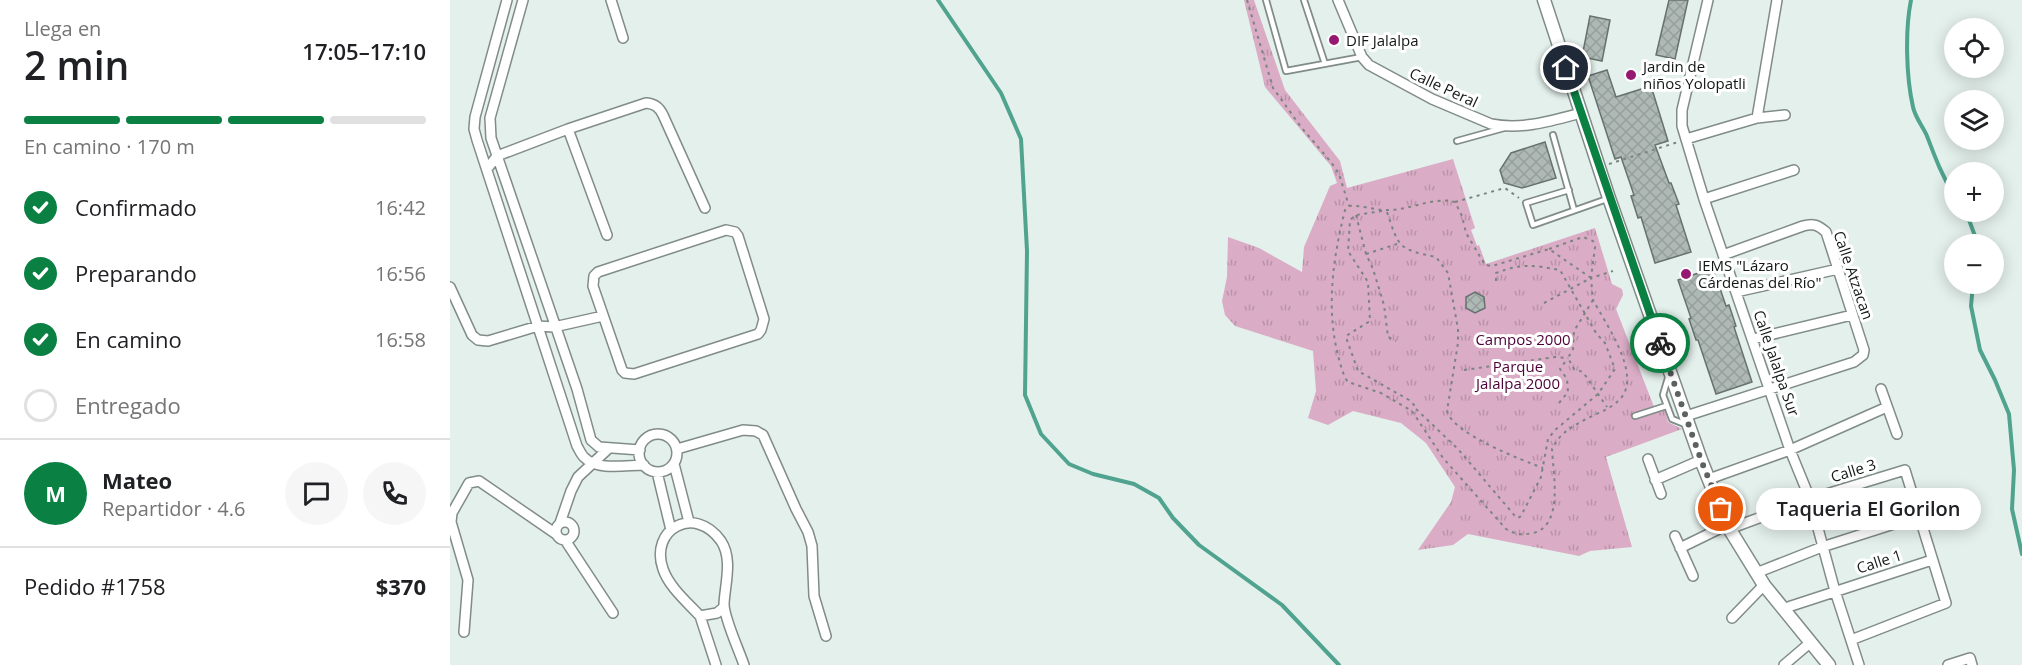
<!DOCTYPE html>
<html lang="es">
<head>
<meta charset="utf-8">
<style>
  :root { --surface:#fff; --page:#f6f6f6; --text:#202124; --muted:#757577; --line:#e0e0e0; --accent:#0b8043 }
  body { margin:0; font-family:"Open Sans",sans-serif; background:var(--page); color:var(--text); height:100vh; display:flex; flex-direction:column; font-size:22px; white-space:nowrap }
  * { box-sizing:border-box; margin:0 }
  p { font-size:20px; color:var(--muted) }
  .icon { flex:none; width:33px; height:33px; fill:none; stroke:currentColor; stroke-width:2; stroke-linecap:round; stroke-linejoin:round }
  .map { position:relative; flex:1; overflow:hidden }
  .sheet { display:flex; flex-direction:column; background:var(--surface); width:450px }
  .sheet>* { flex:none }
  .fabs { position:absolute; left:1494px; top:18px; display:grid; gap:12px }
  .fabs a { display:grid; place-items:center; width:60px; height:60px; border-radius:50%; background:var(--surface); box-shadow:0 3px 15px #0003; font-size:30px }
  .pin { position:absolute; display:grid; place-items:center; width:51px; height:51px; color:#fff; margin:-26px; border:3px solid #fff; border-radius:50%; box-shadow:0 2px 6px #0007 }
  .courier { position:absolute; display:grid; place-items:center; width:60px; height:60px; margin:-30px; border:4px solid #0b8043; border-radius:50%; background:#fff; color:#222; box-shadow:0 2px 8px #0007 }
  .bubble { position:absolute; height:42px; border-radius:21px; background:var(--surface); box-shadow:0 3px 15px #0003; font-size:20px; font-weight:600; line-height:42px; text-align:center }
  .headline em { font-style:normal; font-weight:600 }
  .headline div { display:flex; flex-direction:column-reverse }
  .headline { display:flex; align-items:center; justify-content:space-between; height:102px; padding:0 24px }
  h1 { font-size:39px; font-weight:600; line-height:45px }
  .bar { display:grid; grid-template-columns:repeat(4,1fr); gap:9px 6px; align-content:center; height:72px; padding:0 24px }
  .bar i { height:8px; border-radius:4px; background:var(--line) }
  .bar .current { background:var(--accent) }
  .bar p { grid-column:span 4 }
  .line { display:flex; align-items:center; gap:15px; padding:0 24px; border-top:2px solid var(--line) }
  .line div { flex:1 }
  .round { display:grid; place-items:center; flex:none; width:63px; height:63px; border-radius:32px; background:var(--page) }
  ol { padding:0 24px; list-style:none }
  li { display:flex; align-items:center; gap:18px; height:66px }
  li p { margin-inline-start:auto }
  li .icon { padding:6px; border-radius:50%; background:var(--accent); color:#fff; stroke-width:4 }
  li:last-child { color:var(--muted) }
  li i { width:33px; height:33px; border:3px solid var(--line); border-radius:50% }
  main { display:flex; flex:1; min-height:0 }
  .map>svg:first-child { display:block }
  .park { fill:url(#park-tufts) }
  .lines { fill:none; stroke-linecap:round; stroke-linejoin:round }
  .stream { stroke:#4fa38f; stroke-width:4 }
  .building { fill:url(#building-cross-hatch); stroke:#67726e; stroke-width:1.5 }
  .service-casing { stroke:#818c89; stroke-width:8 }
  .minor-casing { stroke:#818c89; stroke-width:12 }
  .tertiary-casing { stroke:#818c89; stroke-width:15 }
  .path { stroke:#7c8481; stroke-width:2; stroke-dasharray:3 4.5; stroke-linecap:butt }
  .service { stroke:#fff; stroke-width:4.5 }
  .minor { stroke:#fff; stroke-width:9 }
  .tertiary { stroke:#fff; stroke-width:12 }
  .done { stroke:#5c6260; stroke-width:6; stroke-dasharray:0 10.8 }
  .route { stroke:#0b8043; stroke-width:8 }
  .poi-dot { fill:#961871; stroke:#fff; stroke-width:2 }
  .labels { text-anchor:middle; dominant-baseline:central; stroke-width:6; stroke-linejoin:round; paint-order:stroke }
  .poi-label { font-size:15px; fill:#121615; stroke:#fff; text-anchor:start }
  .street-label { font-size:15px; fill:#121615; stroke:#fff }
  .park-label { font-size:15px; fill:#4d0237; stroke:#fff }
</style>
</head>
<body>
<main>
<section class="sheet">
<div class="headline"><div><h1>2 min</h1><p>Llega en</p></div><em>17:05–17:10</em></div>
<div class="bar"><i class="current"></i><i class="current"></i><i class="current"></i><i></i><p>En camino · 170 m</p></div>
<ol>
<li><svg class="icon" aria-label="check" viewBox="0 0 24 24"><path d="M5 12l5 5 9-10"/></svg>Confirmado<p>16:42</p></li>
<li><svg class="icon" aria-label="check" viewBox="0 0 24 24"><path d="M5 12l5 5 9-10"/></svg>Preparando<p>16:56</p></li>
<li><svg class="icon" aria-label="check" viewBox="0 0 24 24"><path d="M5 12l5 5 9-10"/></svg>En camino<p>16:58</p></li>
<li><i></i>Entregado</li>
</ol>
<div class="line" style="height:108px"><b class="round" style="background:var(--accent);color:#fff">M</b><div><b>Mateo</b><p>Repartidor · 4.6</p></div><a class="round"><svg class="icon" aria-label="chat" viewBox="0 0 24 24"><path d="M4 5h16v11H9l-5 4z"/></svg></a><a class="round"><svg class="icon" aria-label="phone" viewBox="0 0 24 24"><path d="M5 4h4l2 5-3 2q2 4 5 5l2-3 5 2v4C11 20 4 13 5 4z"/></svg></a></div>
<div class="line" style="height:78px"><div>Pedido #1758</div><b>$370</b></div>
</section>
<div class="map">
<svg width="1572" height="665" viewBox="0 0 1572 665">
  <defs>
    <pattern id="park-tufts" width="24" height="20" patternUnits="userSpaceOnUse" patternTransform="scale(1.5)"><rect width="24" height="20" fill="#daacc6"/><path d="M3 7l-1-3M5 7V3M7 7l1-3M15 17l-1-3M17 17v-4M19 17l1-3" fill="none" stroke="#ba93a9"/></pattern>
    <pattern id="building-cross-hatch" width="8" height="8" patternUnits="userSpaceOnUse" patternTransform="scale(1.5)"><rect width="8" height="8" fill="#aeb9b6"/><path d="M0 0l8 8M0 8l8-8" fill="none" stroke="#959e9c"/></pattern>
  </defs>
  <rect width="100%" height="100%" fill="#e4f0ec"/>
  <path class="park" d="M 794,0 L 804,0 L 835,90 L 890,161 L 897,188 L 1003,159 L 1025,228 L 1021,230 L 1027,246 L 1029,245 L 1036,264 L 1145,228 L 1162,284 L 1172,289 L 1173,295 L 1166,309 L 1206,412 L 1215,410 L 1218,422 L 1232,429 L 1156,457 L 1182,547 L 1140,551 L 1129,556 L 1018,534 L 1003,545 L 968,550 L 1001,502 L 1005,487 L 976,443 L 951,423 L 903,411 L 878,425 L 858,418 L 866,391 L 863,351 L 785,326 L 775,315 L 772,301 L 777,277 L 778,237 L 809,248 L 852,272 L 854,247 L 880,186 L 887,183 L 881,166 L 815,87 Z"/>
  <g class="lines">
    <path class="stream" d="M 488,0 L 551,93 L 571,139 L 577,251 L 575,395 L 591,434 L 619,464 L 643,474 L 684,484 L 709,498 L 723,518 L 749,545 L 832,605 L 889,665
      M 1461,0 C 1455,30 1456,76 1463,107 C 1465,117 1473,127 1477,136 C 1485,157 1492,176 1504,195
      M 1516,212 L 1528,244
      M 1523,284 L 1521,306 L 1530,350 L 1545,380 L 1559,414 L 1564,470 L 1562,509 L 1572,554"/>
  </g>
  <path class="building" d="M 1219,0 L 1238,0 L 1225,59 L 1206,55 Z
    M 1140,16 L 1160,20 L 1152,61 L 1132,57 Z
    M 1157,70 L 1166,97 L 1201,86 L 1218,141 L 1205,145 L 1219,183 L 1221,183 L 1229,204 L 1226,205 L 1241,252 L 1205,263 L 1191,217 L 1188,218 L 1181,196 L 1184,195 L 1171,157 L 1165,159 L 1138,76 Z
    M 1095,142 L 1106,178 L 1072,188 L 1054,183 L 1050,170 L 1061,153 Z
    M 1263,268 L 1276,306 L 1279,305 L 1286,326 L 1284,327 L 1302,382 L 1266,394 L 1248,340 L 1246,340 L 1239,319 L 1241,318 L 1228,280 Z
    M 1025,292 L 1034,297 L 1035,308 L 1025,313 L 1016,308 L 1016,297 Z"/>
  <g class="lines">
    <g class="service-casing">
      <path id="service" d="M 816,0 L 836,71 L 912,57
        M 854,0 L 875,64
        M 1103,135 L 1124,210
        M 1007,141 L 1054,128
        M 1119,190 L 1076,203 L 1083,225 L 1157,199
        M 1218,378 L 1213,395 L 1222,419 L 1237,425
        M 1185,416 L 1216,406"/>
    </g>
    <g class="minor-casing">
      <path id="minor" d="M 57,0 L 25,117 L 24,129 L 27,140 L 127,446 C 129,449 131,455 135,458 C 147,471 177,465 194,465
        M 73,0 L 40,118 L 41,138 L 127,389 L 141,440 L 149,447 L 190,450
        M 161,0 L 173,38
        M 888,0 L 912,57 L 919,65 L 982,99 L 1041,124 C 1072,130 1101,121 1131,113
        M 1258,0 L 1232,110 L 1232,126 L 1254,199 L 1340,450 L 1360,499 L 1385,591 L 1409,665
        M 1307,118 L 1327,0
        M 118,129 L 157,235
        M 1236,139 L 1307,118 L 1335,115
        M 37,169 L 47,156 L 118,129 L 196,103 C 205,104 209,107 213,115 L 255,208
        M 1254,199 L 1344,170
        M 276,230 L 285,232 L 288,236 L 314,319 L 311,330 L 308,334 L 184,374 L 175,373 L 172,370 L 143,286 L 144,276 L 148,272 Z
        M 0,287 L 22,335 L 28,340 L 38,341 L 88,326 L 104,327 L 153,316
        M 1286,292 L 1388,269
        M 1303,339 L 1402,315
        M 1431,389 L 1447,434
        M 1236,416 L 1404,362 L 1413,355 L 1414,350 L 1376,232 C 1368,225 1363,223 1353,226 L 1273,255
        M189 453a19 19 0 1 1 38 0a19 19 0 1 1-38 0Z
        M 227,449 L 293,430 L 306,431 L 313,435 L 346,509 L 358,532 L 362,546 L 364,596 L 376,636
        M 1198,459 L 1211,494
        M 224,464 L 239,522
        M 207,472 L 221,530
        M 1259,479 L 1340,450 L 1437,407
        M 1205,480 L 1251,460
        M106 531a9 9 0 1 1 18 0a9 9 0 1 1-18 0Z
        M 110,523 L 121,491 L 128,477 L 158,449
        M 1279,529 L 1360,499 L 1455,470 L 1496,603 L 1401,640
        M 1225,536 L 1243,576
        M 115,540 L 163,613
        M 1230,548 L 1277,525
        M 1306,573 L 1372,547 L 1469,516
        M 274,607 L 267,613 L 250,616 C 237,602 219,587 213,569 C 199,529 245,504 271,541 C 283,559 275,584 274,604 C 274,618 289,650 294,665
        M 1335,608 L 1482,560
        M 250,616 L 266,665
        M 1282,618 L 1314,585
        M 14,632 L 18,580 L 1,522 L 2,513 L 19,483 L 29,481 L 106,534
        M 1334,665 L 1361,642
        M 1498,665 L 1520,658 L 1522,665"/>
    </g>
    <g class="tertiary-casing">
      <path id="tertiary" d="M 1094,0 L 1159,198 L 1251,460 L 1277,525 L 1314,585 L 1379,665"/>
    </g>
    <path class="path" d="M 797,0 L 823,88 L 851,127 L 881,162 L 889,174 L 899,206
      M 1159,164 L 1228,142
      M 1005,202 L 1055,188 L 1069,198
      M 932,211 L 906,215 L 900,220 L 898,251 L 918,282 L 920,321 L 896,336 L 897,340 L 908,371 L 959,400 L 967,408
      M 937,212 C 949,248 948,249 986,257 L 998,273 L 1008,329 L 1008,343 L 997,411 C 1003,434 1072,460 1093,468
      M 906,215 L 916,254 L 923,269 L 934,305 L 938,337 L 946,341
      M 1099,249 L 1133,237 L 1143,241 L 1145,247 L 1141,278
      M 916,254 L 947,244
      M 1141,278 L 1099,249 L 1042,266 L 1035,265 L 1016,233 L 1012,216 L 1005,202 C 982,196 960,211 936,210 C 923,210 912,205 899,206 L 895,210 C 881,266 874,322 895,378 L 898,382 L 931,393 L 962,411 L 993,458 L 1056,529 C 1066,535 1072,535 1083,533 C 1114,526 1103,473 1102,449 C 1110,433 1120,428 1136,419 C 1146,414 1160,409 1168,401 C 1195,378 1155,323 1143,300 L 1141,278 L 1163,271
      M 1143,300 L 1124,331 L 1123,349 L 1118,358 L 1124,369 L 1133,372 L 1157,407
      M 1094,303 L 1141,278
      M 1014,370 L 1105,357 L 1118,358
      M 1109,403 L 1118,392 L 1117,379 L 1110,369 L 1118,358
      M 966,409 L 1008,449 L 1065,516 L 1068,518 L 1071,516 L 1091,477 L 1098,439 L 1105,430 L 1148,394 L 1165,369 L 1155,343 L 1146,333 L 1110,270 C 1082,265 1073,263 1046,273 L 1046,284"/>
    <use href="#service" class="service"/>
    <use href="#minor" class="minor"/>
    <use href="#tertiary" class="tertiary"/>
  </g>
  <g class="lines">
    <path class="done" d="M 1210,343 L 1251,460 L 1271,509"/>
    <path class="route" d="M 1116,68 L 1210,343"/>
  </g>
  <g class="poi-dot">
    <circle cx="884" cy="40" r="6"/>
    <circle cx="1181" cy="75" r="6"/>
    <circle cx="1236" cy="274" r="6"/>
  </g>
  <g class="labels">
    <g class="poi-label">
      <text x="896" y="40">DIF Jalalpa</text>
      <text x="1193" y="66">Jardin de<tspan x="1193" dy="17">niños Yolopatli</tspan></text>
      <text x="1248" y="265">IEMS "Lázaro<tspan x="1248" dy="17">Cárdenas del Río"</tspan></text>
    </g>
    <g class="street-label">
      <text transform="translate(994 87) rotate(25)">Calle Peral</text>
      <text transform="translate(1404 275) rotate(71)">Calle Atzacan</text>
      <text transform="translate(1327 363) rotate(71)">Calle Jalalpa Sur</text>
      <text transform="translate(1403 470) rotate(-17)">Calle 3</text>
      <text transform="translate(1429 561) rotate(-18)">Calle 1</text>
    </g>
    <g class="park-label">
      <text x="1073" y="339">Campos 2000</text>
      <text x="1068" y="366">Parque<tspan x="1068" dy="17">Jalalpa 2000</tspan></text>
    </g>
  </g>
</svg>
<div class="fabs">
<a><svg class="icon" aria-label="locate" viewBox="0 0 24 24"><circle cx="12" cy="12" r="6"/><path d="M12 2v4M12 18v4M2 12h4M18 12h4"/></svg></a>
<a><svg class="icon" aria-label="layers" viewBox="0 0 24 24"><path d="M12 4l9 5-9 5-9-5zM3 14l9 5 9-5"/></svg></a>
<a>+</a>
<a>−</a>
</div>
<div class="pin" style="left:1271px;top:509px;background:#ea580c"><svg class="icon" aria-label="bag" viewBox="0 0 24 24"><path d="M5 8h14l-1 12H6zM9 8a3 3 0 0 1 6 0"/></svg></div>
<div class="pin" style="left:1116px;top:68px;background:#1f2937"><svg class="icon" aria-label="home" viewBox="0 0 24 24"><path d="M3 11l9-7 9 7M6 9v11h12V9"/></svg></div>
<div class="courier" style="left:1210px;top:343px"><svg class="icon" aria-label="bike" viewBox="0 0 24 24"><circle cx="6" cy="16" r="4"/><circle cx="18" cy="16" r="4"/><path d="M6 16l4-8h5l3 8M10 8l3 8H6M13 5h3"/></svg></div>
<div class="bubble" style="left:1306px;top:488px;width:225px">Taqueria El Gorilon</div>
</div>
</main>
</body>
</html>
